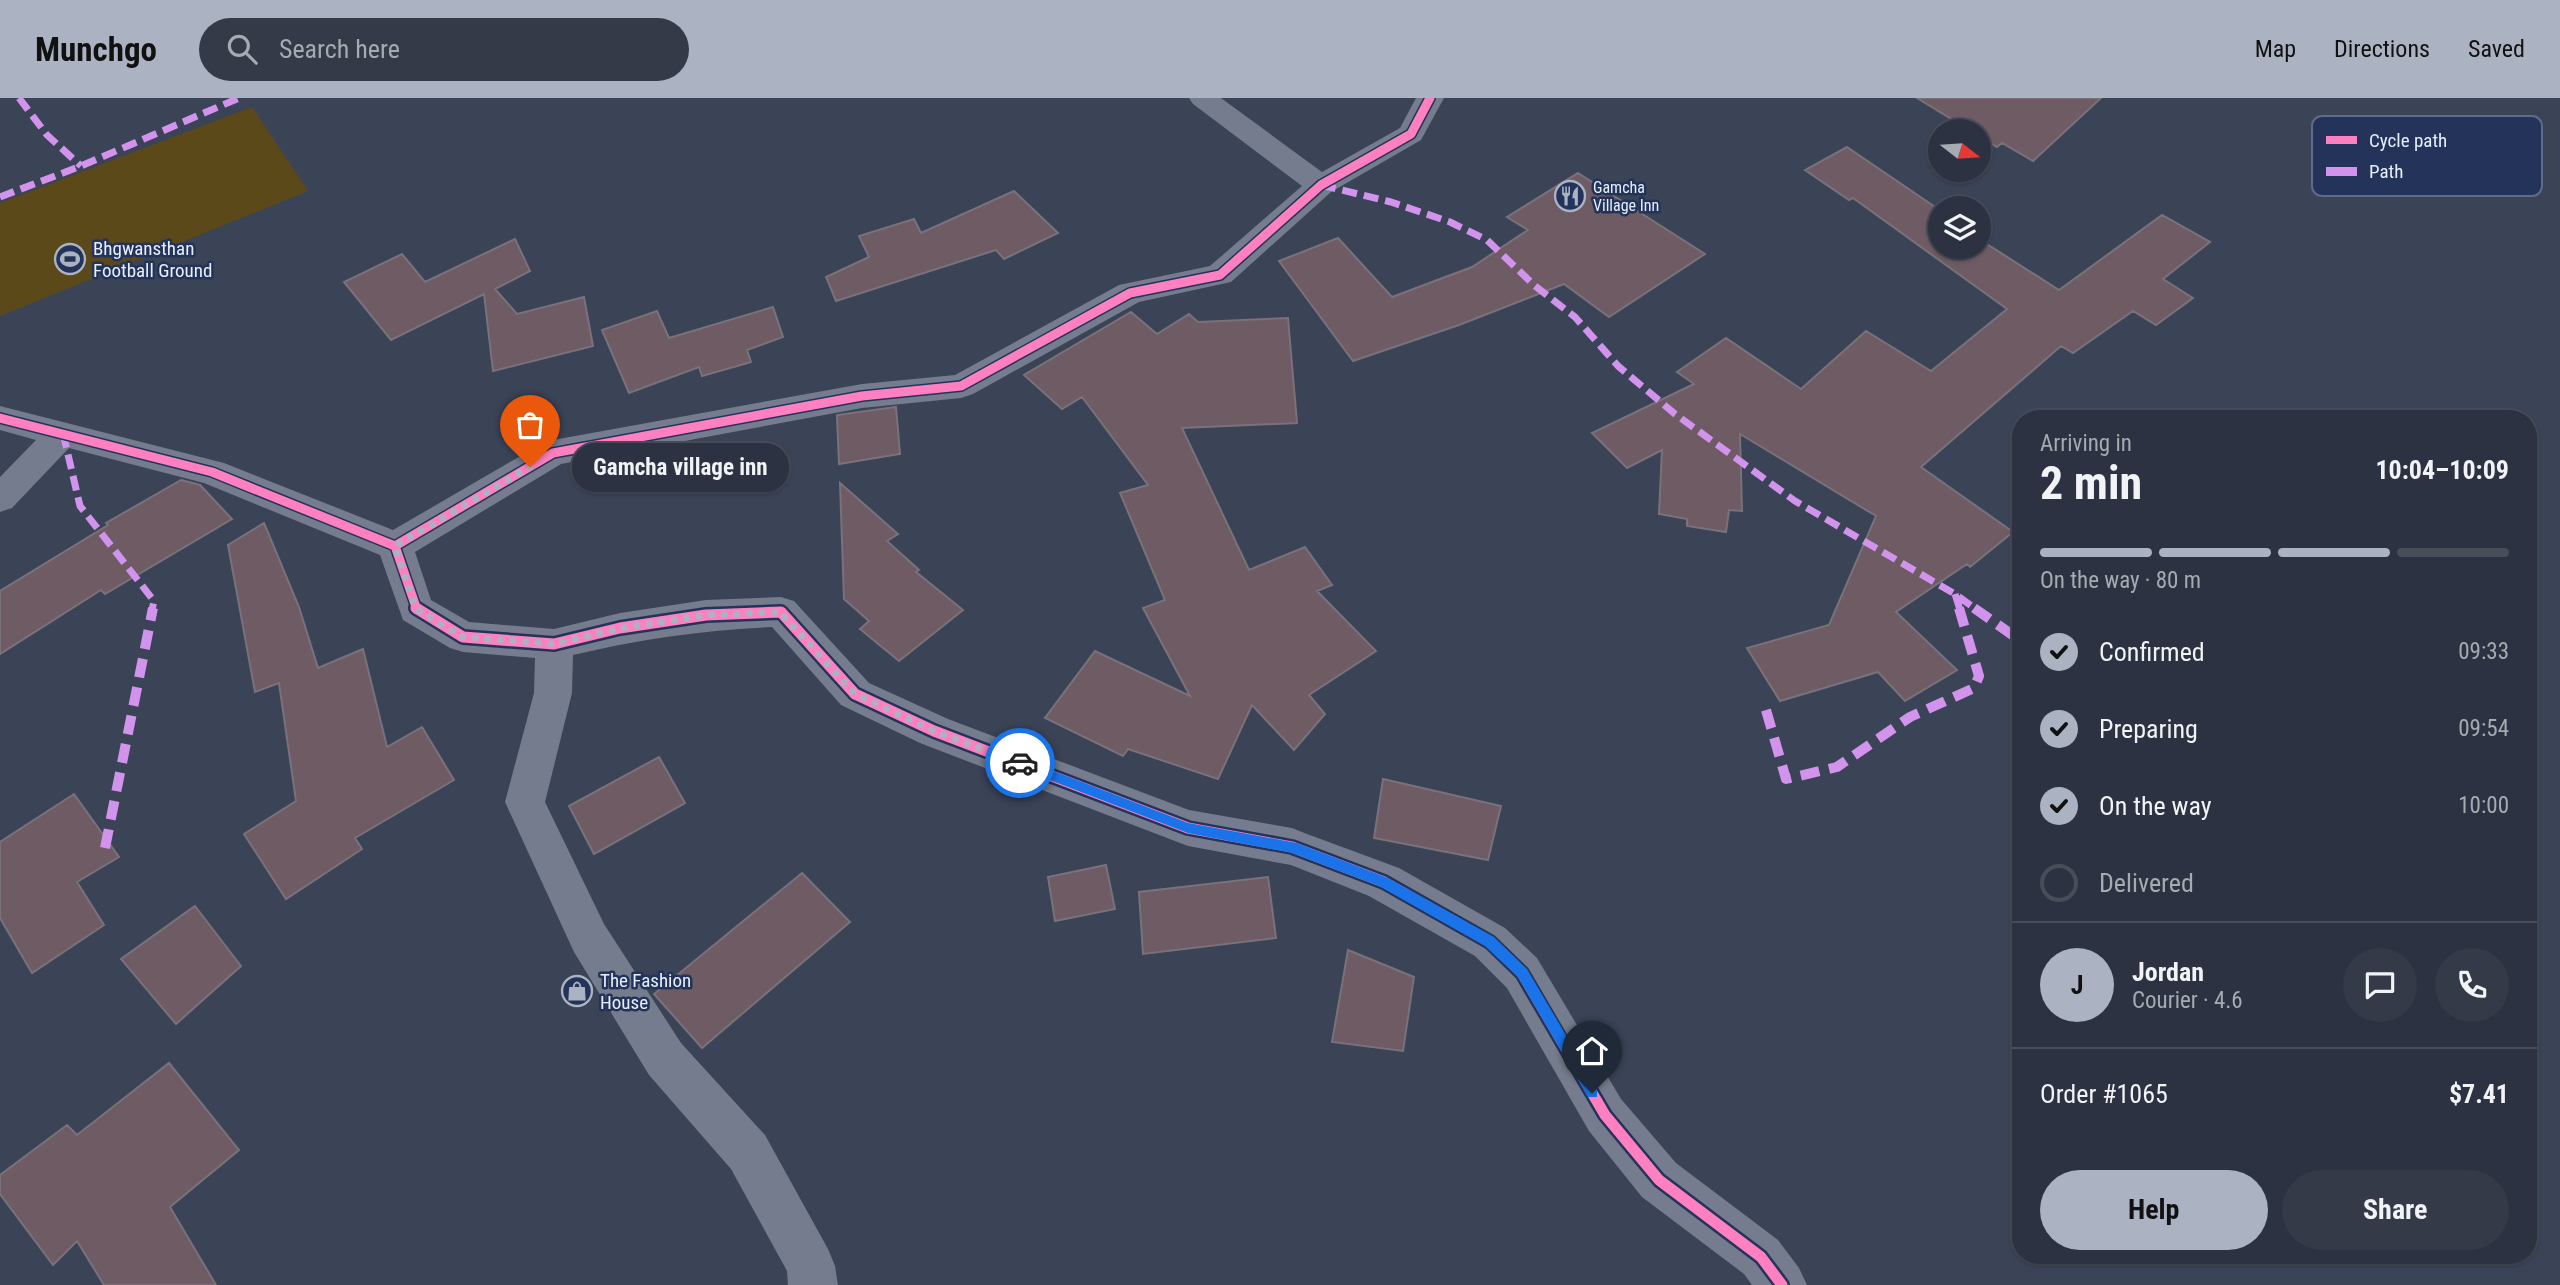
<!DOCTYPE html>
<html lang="en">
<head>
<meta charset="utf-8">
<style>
  :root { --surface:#2c3241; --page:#343a48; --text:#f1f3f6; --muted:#a6aab1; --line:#484d5a; --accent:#abb2c2 }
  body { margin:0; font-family:"Roboto Condensed",sans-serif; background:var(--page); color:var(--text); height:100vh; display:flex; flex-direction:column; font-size:26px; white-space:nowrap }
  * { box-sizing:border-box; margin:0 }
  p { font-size:23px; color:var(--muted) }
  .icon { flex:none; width:38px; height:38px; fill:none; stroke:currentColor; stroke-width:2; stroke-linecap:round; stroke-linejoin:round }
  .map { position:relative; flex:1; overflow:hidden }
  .panel { position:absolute; left:2012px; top:312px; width:525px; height:854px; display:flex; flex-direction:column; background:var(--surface); border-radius:28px; box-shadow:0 2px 5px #0004,0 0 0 2px var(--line) }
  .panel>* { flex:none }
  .needle { width:46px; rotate:107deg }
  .fabs { position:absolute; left:1928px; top:21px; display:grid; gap:14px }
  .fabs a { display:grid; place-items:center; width:63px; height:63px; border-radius:50%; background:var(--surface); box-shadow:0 2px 5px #0004,0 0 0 2px var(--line); font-size:35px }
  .pin { position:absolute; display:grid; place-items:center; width:60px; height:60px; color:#fff; margin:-72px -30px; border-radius:50% 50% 50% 0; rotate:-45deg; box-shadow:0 0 7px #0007 }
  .pin .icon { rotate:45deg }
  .courier { position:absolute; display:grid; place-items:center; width:70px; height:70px; margin:-35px; border:5px solid #1a73e8; border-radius:50%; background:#fff; color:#222; box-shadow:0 2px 9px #0007 }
  .bubble { position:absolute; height:49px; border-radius:24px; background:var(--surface); box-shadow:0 2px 5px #0004,0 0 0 2px var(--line); font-size:23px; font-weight:700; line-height:49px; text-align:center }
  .overview em { font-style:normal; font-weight:700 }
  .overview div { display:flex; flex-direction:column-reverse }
  .overview { display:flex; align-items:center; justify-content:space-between; height:119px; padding:0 28px }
  h1 { font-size:46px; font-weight:700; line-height:52px }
  .bar { display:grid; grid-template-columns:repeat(4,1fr); gap:10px 7px; align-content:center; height:84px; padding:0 28px }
  .bar i { height:9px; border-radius:5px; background:var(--line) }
  .bar .on { background:var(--accent) }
  .bar p { grid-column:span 4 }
  .line { display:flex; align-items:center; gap:18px; padding:0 28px; border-top:2px solid var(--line) }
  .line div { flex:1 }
  .round { display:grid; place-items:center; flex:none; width:74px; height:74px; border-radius:37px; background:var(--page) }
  ol { padding:0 28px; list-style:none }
  li { display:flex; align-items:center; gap:21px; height:77px }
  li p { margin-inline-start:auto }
  li .icon { padding:7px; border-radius:50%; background:var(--accent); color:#111; stroke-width:4 }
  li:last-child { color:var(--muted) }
  li i { width:38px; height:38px; border:4px solid var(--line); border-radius:50% }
  .action { display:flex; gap:14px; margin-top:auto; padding:14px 28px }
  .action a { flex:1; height:80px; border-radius:42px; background:var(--accent); color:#111; font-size:28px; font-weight:700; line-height:80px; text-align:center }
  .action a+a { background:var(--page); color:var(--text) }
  header { display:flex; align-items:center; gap:42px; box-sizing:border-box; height:98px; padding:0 35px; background:var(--accent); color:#111 }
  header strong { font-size:33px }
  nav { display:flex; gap:38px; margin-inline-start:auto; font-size:24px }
  .search { width:490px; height:63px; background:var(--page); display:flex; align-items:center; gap:18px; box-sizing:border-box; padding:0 24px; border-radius:38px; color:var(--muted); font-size:26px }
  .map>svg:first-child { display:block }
  .green { fill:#5c491a }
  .building { fill:#6e5b63; stroke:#79727a; stroke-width:2 }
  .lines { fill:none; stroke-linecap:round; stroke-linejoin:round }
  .minor { fill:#757c8d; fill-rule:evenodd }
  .quiet-far1 { stroke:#d193ec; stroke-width:7; stroke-dasharray:15 7; stroke-linecap:butt }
  .quiet { stroke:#d193ec; stroke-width:10; stroke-dasharray:19 10; stroke-linecap:butt }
  .cycleway-far1-casing { stroke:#243359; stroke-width:12 }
  .cycleway-casing { stroke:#243359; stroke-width:16 }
  .cycleway-far1 { stroke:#ff80c0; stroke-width:9 }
  .cycleway { stroke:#ff80c0; stroke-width:11 }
  .route { fill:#1a73e8 }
  .done { stroke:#abb2c2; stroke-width:7; stroke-dasharray:0 12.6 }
  .labels { text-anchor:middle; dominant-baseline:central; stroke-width:5; stroke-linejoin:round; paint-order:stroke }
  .far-poi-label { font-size:16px; fill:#e7eefc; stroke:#243359; text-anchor:start }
  .poi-label { font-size:19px; fill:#e7eefc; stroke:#243359; text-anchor:start }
  .key { fill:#243359; stroke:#5e6b8a; stroke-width:2 }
  .key-label { font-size:19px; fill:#e7eefc }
</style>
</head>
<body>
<header>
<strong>Munchgo</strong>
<div class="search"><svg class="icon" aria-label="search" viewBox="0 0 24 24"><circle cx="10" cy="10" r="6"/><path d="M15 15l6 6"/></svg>Search here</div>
<nav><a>Map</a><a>Directions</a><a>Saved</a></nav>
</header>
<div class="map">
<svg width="2560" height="1187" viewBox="0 0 2560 1187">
  <rect width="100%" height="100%" fill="#3b4357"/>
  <path class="green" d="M 252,9 L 308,93 L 0,218 L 0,105 Z"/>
  <path class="building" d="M 1917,0 L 2101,0 L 2033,63 L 2002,45 L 1997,49 L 1979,38 L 1979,33 L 1971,33 Z
    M 1847,49 L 1941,113 L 1941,149 L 1979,149 L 1979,141 L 2059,192 L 2162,117 L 2210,144 L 2163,181 L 2193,200 L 2156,227 L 2133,213 L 2073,255 L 2061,248 L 1921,369 L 2013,434 L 1970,469 L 1967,466 L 1896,514 L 1957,572 L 1905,603 L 1878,574 L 1780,603 L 1747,550 L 1829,527 L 1876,418 L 1740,336 L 1742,413 L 1729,412 L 1726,434 L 1687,428 L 1687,421 L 1659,416 L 1662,352 L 1627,370 L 1592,335 L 1694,286 L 1677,274 L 1726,240 L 1801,291 L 1866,233 L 1931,273 L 2007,211 L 1853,100 L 1849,102 L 1805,72 Z
    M 1578,75 L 1705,156 L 1609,219 L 1564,186 L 1459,227 L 1353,263 L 1279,163 L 1338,140 L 1392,199 L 1472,169 L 1528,132 L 1507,119 Z
    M 1014,93 L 1058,135 L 1004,161 L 996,152 L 836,203 L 826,179 L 869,159 L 859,138 L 914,121 L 921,135 Z
    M 515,141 L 530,173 L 495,191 L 517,216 L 584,199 L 593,248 L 493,273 L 484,196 L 391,242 L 344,184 L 402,156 L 425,184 Z
    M 773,209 L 783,239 L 747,252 L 751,264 L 702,278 L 699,269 L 629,295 L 602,232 L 657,213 L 669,240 Z
    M 1131,214 L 1157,236 L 1189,216 L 1198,224 L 1288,220 L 1297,325 L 1182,330 L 1249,472 L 1305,449 L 1332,487 L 1317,493 L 1376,553 L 1309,597 L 1325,616 L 1294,652 L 1252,607 L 1218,681 L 1128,651 L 1123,658 L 1045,620 L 1095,553 L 1190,598 L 1143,510 L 1165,502 L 1120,395 L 1148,387 L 1082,299 L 1062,311 L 1024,277 Z
    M 896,309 L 900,356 L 839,366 L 837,317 Z
    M 181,382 L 200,387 L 232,421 L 105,496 L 101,492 L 0,556 L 0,493 L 108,427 L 106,425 Z
    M 840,385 L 898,436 L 887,443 L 919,472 L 916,474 L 963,512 L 899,563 L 860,531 L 869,523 L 844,501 Z
    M 264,425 L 299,509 L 318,570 L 363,551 L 387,649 L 422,629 L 454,682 L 355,740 L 362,751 L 286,801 L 244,736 L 296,703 L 279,585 L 255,594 L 228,447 Z
    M 659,659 L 685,705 L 594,756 L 569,708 Z
    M 1383,681 L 1501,708 L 1488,762 L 1374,740 Z
    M 74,696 L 119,759 L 77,784 L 104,827 L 32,875 L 0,820 L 0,744 Z
    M 1106,767 L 1115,811 L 1055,823 L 1048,779 Z
    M 802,775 L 850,824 L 702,950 L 654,896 Z
    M 1268,779 L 1276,840 L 1143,856 L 1139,794 Z
    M 195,808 L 241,868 L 176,926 L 121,861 Z
    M 1348,852 L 1414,879 L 1403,953 L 1332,944 Z
    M 169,965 L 239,1052 L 170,1109 L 216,1187 L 104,1187 L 77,1143 L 53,1167 L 0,1096 L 0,1077 L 67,1027 L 77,1037 Z"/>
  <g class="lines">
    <path class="minor" d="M 1189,0 L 1221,0 L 1322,74 L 1400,30 L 1416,0 L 1444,0 L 1421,42 L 1331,94 L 1231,184 L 1139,204 L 973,296 L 961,300 L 862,310 L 561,366 L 415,454 L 431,502 L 469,524 L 554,531 L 620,515 L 706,502 L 781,499 L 794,503 L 869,585 L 948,621 L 1189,712 L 1292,730 L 1307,736 L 1399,770 L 1505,830 L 1537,860 L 1621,1001 L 1676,1065 L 1778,1142 L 1799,1170 L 1807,1187 L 1752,1187 L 1744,1176 L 1642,1099 L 1589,1033 L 1507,890 L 1475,858 L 1369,798 L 1291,767 L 1188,748 L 920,645 L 841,607 L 772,529 C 704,532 639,541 573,557 L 572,595 L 545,704 L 604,826 L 681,945 L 765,1037 L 828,1151 L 835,1168 L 838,1187 L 788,1187 L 787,1173 L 731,1071 L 649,977 L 574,854 L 505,704 L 534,595 L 535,560 L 463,554 L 450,550 L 403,522 L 380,457 L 204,385 L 69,350 L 12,410 L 0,414 L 0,379 L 36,342 L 0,332 L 0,308 L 224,365 L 393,432 L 541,346 L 553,342 L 862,286 L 955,277 L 1119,187 L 1210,168 L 1302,88 L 1193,6 Z"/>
    <path class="quiet-far1" d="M 19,0 L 47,37 L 81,68
      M 1321,87 L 1391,104 L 1450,124 L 1487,142 L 1534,187 L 1575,219 L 1618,268 L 1675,316 L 1795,403 L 1955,496 L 1977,512
      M 0,99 L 81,68 L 239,0
      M 63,335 L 80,408 L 154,503 L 152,512
      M 1955,496 L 1960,512"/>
    <path class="quiet" d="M 1974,510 L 2021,543
      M 1766,612 L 1786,681 L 1837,669 L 1910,619 L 1974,590 L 1979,578 L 1959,510
      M 105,750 L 153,510"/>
    <g class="cycleway-far1-casing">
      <path id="cycleway-far1" d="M 0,320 L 212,374 L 395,448 L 553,355 L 862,298 L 961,288 L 1130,195 L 1220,177 L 1321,87 L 1411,36 L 1430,0
        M 395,448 L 417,512"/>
    </g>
    <g class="cycleway-casing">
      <path id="cycleway" d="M 416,510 L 463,539 L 554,546 L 620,530 L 706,517 L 781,514 L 855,596 L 934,633 L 1188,730 L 1292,749 L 1384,784 L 1490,844 L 1522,875 L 1605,1017 L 1659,1082 L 1761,1159 L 1782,1187"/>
    </g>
    <use href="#cycleway-far1" class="cycleway-far1"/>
    <use href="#cycleway" class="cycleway"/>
  </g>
  <path class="route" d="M 1020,660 L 1188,725 L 1297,745 L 1388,780 L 1494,839 L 1527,871 L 1597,990 L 1597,999 L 1588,999 L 1518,879 L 1485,848 L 1379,788 L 1292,755 L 1188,735 L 1016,669 L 1014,665 Z"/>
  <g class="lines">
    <path class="done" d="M 530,369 L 395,448 L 416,511 L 463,539 L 554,546 L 621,530 L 706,517 L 780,514 L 855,596 L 934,633 L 1020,665"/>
  </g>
  <defs>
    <g id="restaurant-ring" transform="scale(1.575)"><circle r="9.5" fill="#243359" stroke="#abb2c2" stroke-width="1.5"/><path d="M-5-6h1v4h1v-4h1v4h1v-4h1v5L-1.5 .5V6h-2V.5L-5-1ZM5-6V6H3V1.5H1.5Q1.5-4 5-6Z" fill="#abb2c2"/></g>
    <g id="stadium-ring" transform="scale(1.575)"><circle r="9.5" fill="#243359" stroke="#abb2c2" stroke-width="1.5"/><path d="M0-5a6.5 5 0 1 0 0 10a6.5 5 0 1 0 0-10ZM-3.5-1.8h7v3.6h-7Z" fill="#abb2c2"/></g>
    <g id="shop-ring" transform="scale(1.575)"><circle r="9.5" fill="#243359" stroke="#abb2c2" stroke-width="1.5"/><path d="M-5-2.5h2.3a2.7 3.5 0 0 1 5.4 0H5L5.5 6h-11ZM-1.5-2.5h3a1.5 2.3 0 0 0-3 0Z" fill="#abb2c2"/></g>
  </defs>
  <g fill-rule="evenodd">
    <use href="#restaurant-ring" x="1570" y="98"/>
    <use href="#stadium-ring" x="70" y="161"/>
    <use href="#shop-ring" x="577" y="893"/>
  </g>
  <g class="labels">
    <g class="far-poi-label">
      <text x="1593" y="89">Gamcha<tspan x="1593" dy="18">Village Inn</tspan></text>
    </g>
    <g class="poi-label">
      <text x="93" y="150">Bhgwansthan<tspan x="93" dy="22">Football Ground</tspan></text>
      <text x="600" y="882">The Fashion<tspan x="600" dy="22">House</tspan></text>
    </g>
  </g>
  <rect x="2312" y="18" width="230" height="80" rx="10" class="key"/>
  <rect x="2326" y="38" width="31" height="8" fill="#ff80c0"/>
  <rect x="2326" y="69" width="31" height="9" fill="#d193ec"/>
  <g class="key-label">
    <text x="2369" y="49">Cycle path</text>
    <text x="2369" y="80">Path</text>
  </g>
</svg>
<div class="fabs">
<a><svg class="needle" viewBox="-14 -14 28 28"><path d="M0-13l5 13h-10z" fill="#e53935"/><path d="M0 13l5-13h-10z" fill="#a6aab1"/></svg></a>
<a><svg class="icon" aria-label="layers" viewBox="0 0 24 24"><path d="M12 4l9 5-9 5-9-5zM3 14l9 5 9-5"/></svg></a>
</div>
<div class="pin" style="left:530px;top:369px;background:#ea580c"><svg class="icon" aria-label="bag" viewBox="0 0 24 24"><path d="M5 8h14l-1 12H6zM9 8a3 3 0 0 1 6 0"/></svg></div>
<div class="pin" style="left:1592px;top:995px;background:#1f2937"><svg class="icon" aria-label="home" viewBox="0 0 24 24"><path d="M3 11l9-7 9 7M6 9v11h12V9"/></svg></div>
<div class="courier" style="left:1020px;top:665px"><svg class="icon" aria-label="car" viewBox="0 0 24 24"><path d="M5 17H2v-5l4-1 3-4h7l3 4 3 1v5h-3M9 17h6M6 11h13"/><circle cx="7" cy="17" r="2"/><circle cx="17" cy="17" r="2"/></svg></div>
<div class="bubble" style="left:572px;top:345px;width:217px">Gamcha village inn</div>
<section class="panel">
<div class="overview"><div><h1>2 min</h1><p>Arriving in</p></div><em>10:04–10:09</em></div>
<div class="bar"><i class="on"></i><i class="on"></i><i class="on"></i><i></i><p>On the way · 80 m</p></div>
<ol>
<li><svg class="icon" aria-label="check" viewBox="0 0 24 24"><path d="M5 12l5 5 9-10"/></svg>Confirmed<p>09:33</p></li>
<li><svg class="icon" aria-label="check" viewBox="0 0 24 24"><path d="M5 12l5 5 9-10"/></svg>Preparing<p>09:54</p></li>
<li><svg class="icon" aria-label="check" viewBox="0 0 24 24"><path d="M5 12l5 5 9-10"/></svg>On the way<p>10:00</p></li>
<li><i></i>Delivered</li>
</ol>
<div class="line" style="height:126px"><b class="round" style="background:var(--accent);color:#111">J</b><div><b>Jordan</b><p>Courier · 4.6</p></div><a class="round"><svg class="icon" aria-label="chat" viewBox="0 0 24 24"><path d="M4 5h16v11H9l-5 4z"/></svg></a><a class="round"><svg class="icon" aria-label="phone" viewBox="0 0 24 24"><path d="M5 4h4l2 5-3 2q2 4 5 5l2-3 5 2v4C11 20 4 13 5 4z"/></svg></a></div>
<div class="line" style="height:91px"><div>Order #1065</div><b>$7.41</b></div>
<div class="action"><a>Help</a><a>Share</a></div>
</section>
</div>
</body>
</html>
